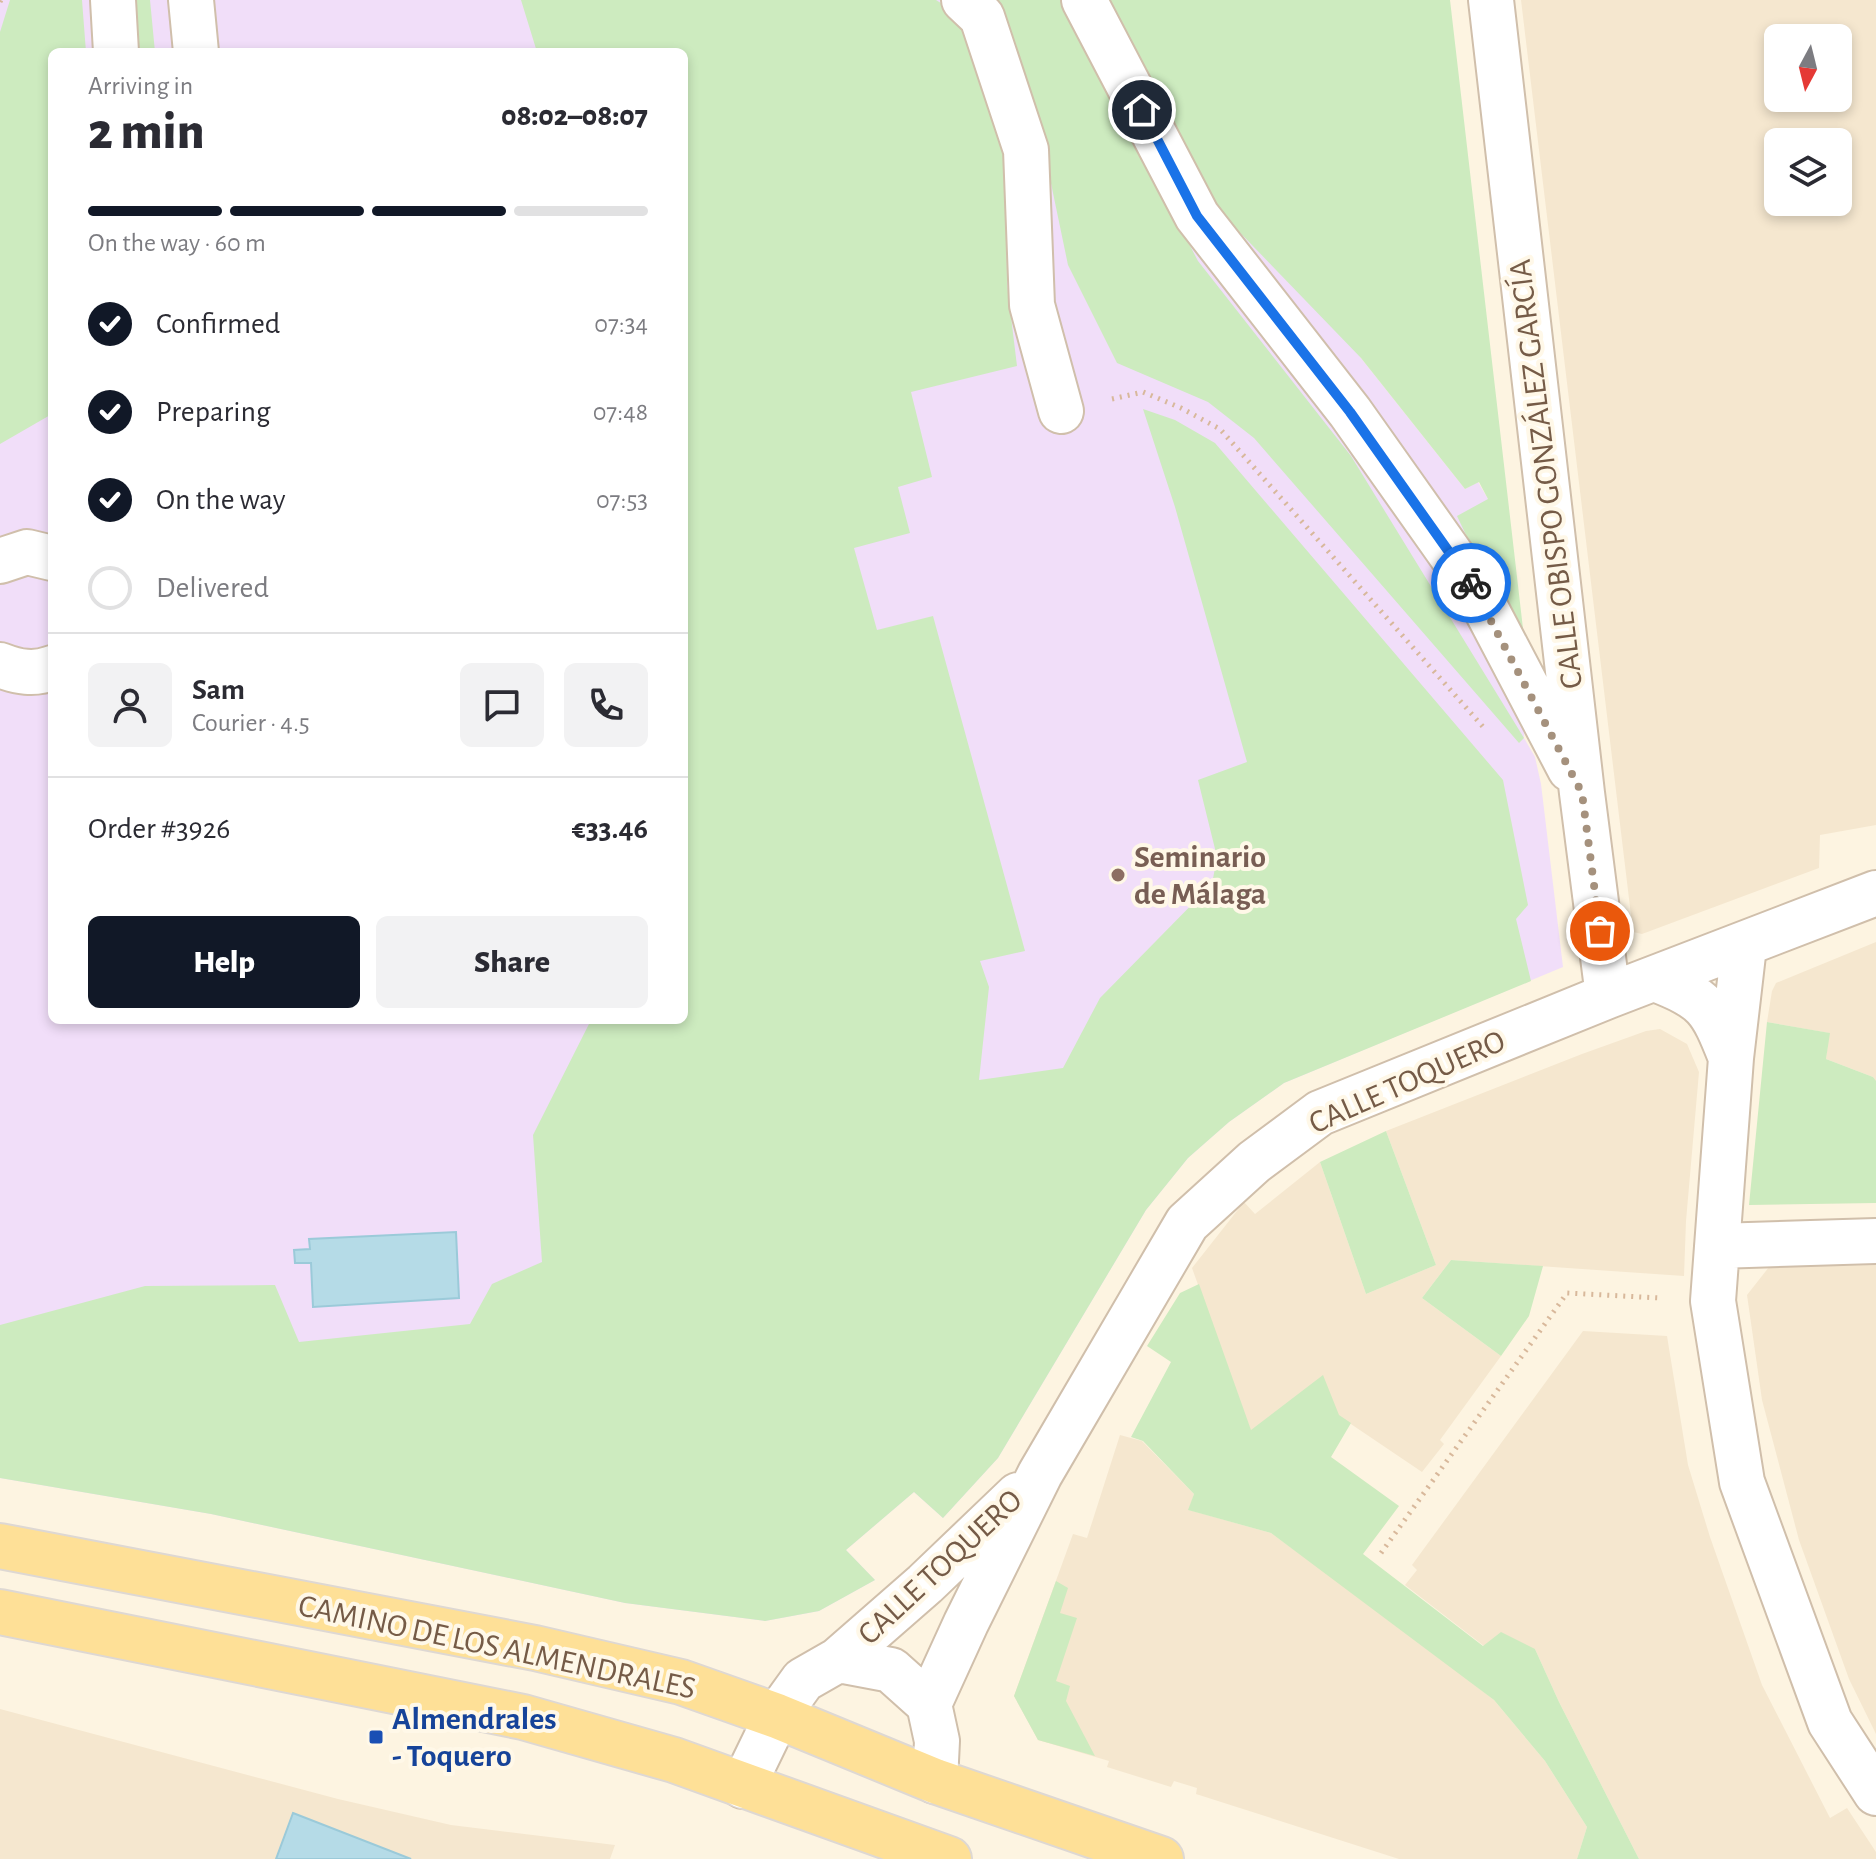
<!DOCTYPE html>
<html lang="en">
<head>
<meta charset="utf-8">
<style>
  :root { --surface:#fff; --page:#f2f2f3; --text:#2b2b33; --muted:#7c7c81; --line:#e1e1e2; --accent:#111827 }
  body { margin:0; font-family:"Alegreya Sans",sans-serif; background:var(--page); color:var(--text); height:100vh; display:flex; flex-direction:column; font-size:30px; white-space:nowrap }
  * { box-sizing:border-box; margin:0 }
  p { font-size:26px; color:var(--muted) }
  .icon { flex:none; width:44px; height:44px; fill:none; stroke:currentColor; stroke-width:2; stroke-linecap:round; stroke-linejoin:round }
  .map { position:relative; flex:1; overflow:hidden }
  .details { position:absolute; left:48px; top:48px; width:640px; height:976px; display:flex; flex-direction:column; background:var(--surface); border-radius:12px; box-shadow:0 4px 12px #0003 }
  .details>* { flex:none }
  .needle { width:52px; rotate:187deg }
  .tools { position:absolute; left:1764px; top:24px; display:grid; gap:16px }
  .tools a { display:grid; place-items:center; width:88px; height:88px; border-radius:12px; background:var(--surface); box-shadow:0 4px 12px #0003; font-size:40px }
  .pin { position:absolute; display:grid; place-items:center; width:68px; height:68px; color:#fff; margin:-34px; border:4px solid #fff; border-radius:50%; box-shadow:0 2px 8px #0007 }
  .courier { position:absolute; display:grid; place-items:center; width:80px; height:80px; margin:-40px; border:6px solid #1a73e8; border-radius:50%; background:#fff; color:#222; box-shadow:0 2px 10px #0007 }
  .headline em { font-style:normal; font-weight:800 }
  .headline div { display:flex; flex-direction:column-reverse }
  .headline { display:flex; align-items:center; justify-content:space-between; height:136px; padding:0 40px }
  h1 { font-size:52px; font-weight:800; line-height:60px }
  .bar { display:grid; grid-template-columns:repeat(4,1fr); gap:12px 8px; align-content:center; height:96px; padding:0 40px }
  .bar i { height:10px; border-radius:6px; background:var(--line) }
  .bar .on { background:var(--accent) }
  .bar p { grid-column:span 4 }
  .line { display:flex; align-items:center; gap:20px; padding:0 40px; border-top:2px solid var(--line) }
  .line div { flex:1 }
  .round { display:grid; place-items:center; flex:none; width:84px; height:84px; border-radius:12px; background:var(--page) }
  ol { padding:0 40px; list-style:none }
  li { display:flex; align-items:center; gap:24px; height:88px }
  li p { margin-inline-start:auto }
  li .icon { padding:8px; border-radius:50%; background:var(--accent); color:#fff; stroke-width:4 }
  li:last-child { color:var(--muted) }
  li i { width:44px; height:44px; border:4px solid var(--line); border-radius:50% }
  .primary-button { display:flex; gap:16px; margin-top:auto; padding:16px 40px }
  .primary-button a { flex:1; height:92px; border-radius:12px; background:var(--accent); color:#fff; font-size:32px; font-weight:800; line-height:92px; text-align:center }
  .primary-button a+a { background:var(--page); color:var(--text) }
  .map>svg:first-child { display:block }
  .residential { fill:#f5e7cf; fill-rule:evenodd }
  .education { fill:#f1def9; fill-rule:evenodd }
  .green { fill:#cdebbf }
  .water { fill:#b5dbe7; stroke:#9bcad9; stroke-width:2 }
  .lines { fill:none; stroke-linecap:round; stroke-linejoin:round }
  .minor-casing { stroke:#d0bfab; stroke-width:48 }
  .major-casing { stroke:#ded8d3; stroke-width:48 }
  .path { stroke:#d8b89b; stroke-width:5; stroke-dasharray:2 6; stroke-linecap:butt }
  .minor { stroke:#fff; stroke-width:44 }
  .major { stroke:#fee097; stroke-width:44 }
  .done { stroke:#a5917d; stroke-width:8; stroke-dasharray:0 14.4 }
  .route { stroke:#1a73e8; stroke-width:10 }
  .education-dot { fill:#8d6e63; stroke:#fff8e8; stroke-width:3 }
  .transit-dot { fill:#1a4fb4; stroke:#fff8e8; stroke-width:3 }
  .labels { text-anchor:middle; dominant-baseline:central; stroke-width:8; stroke-linejoin:round; paint-order:stroke }
  .street-label { font-size:32px; fill:#755b47; stroke:#fff8e8 }
  .education-label { font-size:32px; font-weight:bold; fill:#785e54; stroke:#fff8e8; text-anchor:start }
  .transit-label { font-size:32px; font-weight:bold; fill:#164399; stroke:#fff8e8; text-anchor:start }
</style>
</head>
<body>
<div class="map">
<svg width="1876" height="1859" viewBox="0 0 1876 1859">
  <rect width="100%" height="100%" fill="#fdf4e1"/>
  <path class="residential" d="M 1521,0 L 1876,0 L 1876,825 L 1820,835 L 1819,868 L 1642,934 L 1633,932 ZM 1778,38 L 1838,38 L 1838,98 L 1778,98 ZM 1778,142 L 1838,142 L 1838,202 L 1778,202 Z
    M 1876,942 L 1876,1081 L 1875,1081 L 1873,1077 L 1826,1059 L 1829,1033 L 1767,1022 L 1772,991 L 1776,983 Z
    M 1660,1029 L 1687,1044 L 1699,1072 L 1686,1221 L 1684,1276 L 1451,1260 L 1422,1298 L 1501,1356 L 1440,1440 L 1444,1444 L 1422,1472 L 1339,1416 L 1265,1470 L 1192,1268 L 1244,1202 L 1255,1214 L 1320,1162 L 1366,1294 L 1436,1265 L 1386,1131 L 1582,1054 L 1646,1031 Z
    M 1876,1265 L 1876,1734 L 1849,1679 L 1799,1540 L 1762,1400 L 1747,1295 L 1769,1267 Z
    M 1583,1331 L 1667,1336 L 1688,1465 L 1710,1537 L 1762,1685 L 1830,1818 L 1847,1808 L 1876,1852 L 1876,1859 L 1639,1859 L 1559,1702 L 1535,1649 L 1484,1646 L 1405,1585 L 1417,1570 L 1412,1565 Z
    M 1120,1435 L 1142,1441 L 1194,1494 L 1189,1510 L 1271,1533 L 1400,1627 L 1494,1700 L 1545,1761 L 1587,1827 L 1577,1859 L 1399,1859 L 1196,1794 L 1197,1788 L 1174,1781 L 1171,1787 L 1107,1767 L 1109,1761 L 1038,1740 L 1014,1696 L 1073,1534 L 1087,1538 Z
    M 0,1709 L 338,1799 L 451,1825 L 615,1845 L 610,1859 L 0,1859 Z"/>
  <path class="education" d="M 0,0 L 1171,0 L 1361,358 L 1465,489 L 1478,482 L 1488,499 L 1527,663 L 1524,738 L 1535,757 L 1541,784 L 1563,967 L 1284,1083 L 1229,1122 L 1188,1158 L 1146,1210 L 998,1458 L 943,1518 L 914,1492 L 846,1550 L 875,1580 L 819,1611 L 765,1621 L 625,1603 L 211,1514 L 0,1478 ZM 52,52 L 684,52 L 684,1020 L 52,1020 Z"/>
  <path class="green" d="M 10,0 L 82,0 L 86,52 L 52,52 L 52,414 L 0,444 L 0,32 Z
    M 132,0 L 150,0 L 155,52 L 136,52 Z
    M 521,0 L 936,0 L 966,19 L 1006,159 L 1007,284 L 1017,366 L 911,392 L 932,477 L 898,487 L 910,533 L 854,548 L 877,630 L 933,616 L 1025,951 L 980,961 L 989,987 L 979,1080 L 1063,1068 L 1100,998 L 1212,884 L 1217,857 L 1198,780 L 1247,762 L 1175,507 L 1143,409 L 1175,420 L 1215,443 L 1503,780 L 1528,905 L 1516,919 L 1531,981 L 1284,1083 L 1229,1122 L 1188,1158 L 1146,1210 L 998,1458 L 943,1518 L 914,1492 L 846,1550 L 875,1580 L 819,1611 L 765,1621 L 625,1603 L 211,1514 L 0,1478 L 0,1325 L 145,1286 L 275,1285 L 299,1342 L 470,1324 L 492,1284 L 542,1262 L 533,1135 L 591,1020 L 684,1020 L 684,52 L 537,52 Z
    M 989,0 L 1074,0 L 1128,128 L 1198,261 L 1351,456 L 1524,738 L 1519,743 L 1254,438 L 1208,402 L 1117,363 L 1068,265 L 1043,145 Z
    M 1104,0 L 1450,0 L 1527,663 L 1457,516 L 1488,499 L 1479,482 L 1465,489 L 1361,358 L 1223,215 L 1201,187 Z
    M 1767,1022 L 1830,1033 L 1826,1059 L 1873,1077 L 1876,1081 L 1876,1203 L 1749,1205 Z
    M 1386,1131 L 1436,1265 L 1366,1294 L 1320,1162 Z
    M 1451,1260 L 1543,1266 L 1529,1316 L 1501,1356 L 1422,1298 Z
    M 1199,1284 L 1251,1430 L 1323,1375 L 1339,1415 L 1351,1423 L 1331,1457 L 1399,1506 L 1363,1554 L 1483,1646 L 1501,1632 L 1535,1649 L 1559,1702 L 1639,1859 L 1577,1859 L 1587,1827 L 1545,1761 L 1494,1700 L 1271,1533 L 1188,1510 L 1194,1494 L 1143,1441 L 1131,1437 L 1171,1362 L 1147,1346 L 1180,1293 Z
    M 1056,1581 L 1068,1588 L 1060,1613 L 1077,1618 L 1056,1681 L 1070,1686 L 1066,1701 L 1095,1756 L 1038,1740 L 1014,1696 Z"/>
  <path class="water" d="M 456,1232 L 459,1298 L 313,1307 L 311,1263 L 295,1263 L 294,1250 L 310,1249 L 309,1239 Z
    M 293,1813 L 411,1859 L 276,1859 Z"/>
  <g class="lines">
    <g class="minor-casing">
      <path id="minor" d="M 113,0 L 116,52
        M 191,0 L 196,52
        M 964,0 L 982,17 L 1026,150 L 1032,305 L 1061,411
        M 1084,0 L 1197,216 L 1350,412 L 1476,590 L 1570,769
        M 1491,0 L 1582,793 L 1608,996
        M 0,561 L 27,552 L 52,558
        M 0,665 C 18,672 34,675 52,668
        M 1744,946 L 1731,1058 L 1713,1301 L 1742,1482 L 1830,1722 L 1876,1793
        M 1655,979 C 1706,999 1711,1007 1731,1058
        M 1717,1246 L 1876,1241
        M 838,1660 L 891,1670 L 929,1704
        M 935,1781 L 937,1741 L 929,1704 L 966,1623 L 1040,1474 L 1187,1223 L 1254,1162 L 1320,1113 L 1608,996 L 1876,893
        M 743,1786 L 777,1716 L 803,1680 L 838,1660 L 925,1584 L 1018,1495"/>
    </g>
    <g class="major-casing">
      <path id="major" d="M 0,1546 L 535,1648 L 681,1682 L 777,1716 L 935,1781 L 1161,1859
        M 0,1612 L 523,1717 L 674,1760 L 949,1859"/>
    </g>
    <path class="path" d="M 0,2 L 1,0
      M 1112,399 L 1143,392 L 1181,408 L 1220,429 L 1485,729
      M 1381,1553 L 1567,1293 L 1660,1298"/>
    <use href="#minor" class="minor"/>
    <use href="#major" class="major"/>
  </g>
  <g class="lines">
    <path class="done" d="M 1471,583 L 1582,793 L 1600,931"/>
    <path class="route" d="M 1142,110 L 1197,216 L 1350,412 L 1471,583"/>
  </g>
  <circle class="education-dot" cx="1118" cy="875" r="8"/>
  <rect class="transit-dot" x="368" y="1729" width="16" height="16" rx="4"/>
  <g class="labels">
    <g class="street-label">
      <text transform="translate(1546 474) rotate(-97)">CALLE OBISPO GONZÁLEZ GARCÍA</text>
      <text transform="translate(1407 1082) rotate(-24)">CALLE TOQUERO</text>
      <text transform="translate(940 1567) rotate(-43)">CALLE TOQUERO</text>
      <text transform="translate(497 1647) rotate(12)">CAMINO DE LOS ALMENDRALES</text>
    </g>
    <g class="education-label">
      <text x="1134" y="857">Seminario<tspan x="1134" dy="37">de Málaga</tspan></text>
    </g>
    <g class="transit-label">
      <text x="392" y="1719">Almendrales<tspan x="392" dy="37">- Toquero</tspan></text>
    </g>
  </g>
</svg>
<div class="tools">
<a><svg class="needle" viewBox="-14 -14 28 28"><path d="M0-13l5 13h-10z" fill="#e53935"/><path d="M0 13l5-13h-10z" fill="#7c7c81"/></svg></a>
<a><svg class="icon" aria-label="layers" viewBox="0 0 24 24"><path d="M12 4l9 5-9 5-9-5zM3 14l9 5 9-5"/></svg></a>
</div>
<div class="pin" style="left:1600px;top:931px;background:#ea580c"><svg class="icon" aria-label="bag" viewBox="0 0 24 24"><path d="M5 8h14l-1 12H6zM9 8a3 3 0 0 1 6 0"/></svg></div>
<div class="pin" style="left:1142px;top:110px;background:#1f2937"><svg class="icon" aria-label="home" viewBox="0 0 24 24"><path d="M3 11l9-7 9 7M6 9v11h12V9"/></svg></div>
<div class="courier" style="left:1471px;top:583px"><svg class="icon" aria-label="bike" viewBox="0 0 24 24"><circle cx="6" cy="16" r="4"/><circle cx="18" cy="16" r="4"/><path d="M6 16l4-8h5l3 8M10 8l3 8H6M13 5h3"/></svg></div>
<section class="details">
<div class="headline"><div><h1>2 min</h1><p>Arriving in</p></div><em>08:02–08:07</em></div>
<div class="bar"><i class="on"></i><i class="on"></i><i class="on"></i><i></i><p>On the way · 60 m</p></div>
<ol>
<li><svg class="icon" aria-label="check" viewBox="0 0 24 24"><path d="M5 12l5 5 9-10"/></svg>Confirmed<p>07:34</p></li>
<li><svg class="icon" aria-label="check" viewBox="0 0 24 24"><path d="M5 12l5 5 9-10"/></svg>Preparing<p>07:48</p></li>
<li><svg class="icon" aria-label="check" viewBox="0 0 24 24"><path d="M5 12l5 5 9-10"/></svg>On the way<p>07:53</p></li>
<li><i></i>Delivered</li>
</ol>
<div class="line" style="height:144px"><a class="round"><svg class="icon" aria-label="person" viewBox="0 0 24 24"><circle cx="12" cy="8" r="4"/><path d="M4 21q1-7 8-7t8 7"/></svg></a><div><b>Sam</b><p>Courier · 4.5</p></div><a class="round"><svg class="icon" aria-label="chat" viewBox="0 0 24 24"><path d="M4 5h16v11H9l-5 4z"/></svg></a><a class="round"><svg class="icon" aria-label="phone" viewBox="0 0 24 24"><path d="M5 4h4l2 5-3 2q2 4 5 5l2-3 5 2v4C11 20 4 13 5 4z"/></svg></a></div>
<div class="line" style="height:104px"><div>Order #3926</div><b>€33.46</b></div>
<div class="primary-button"><a>Help</a><a>Share</a></div>
</section>
</div>
</body>
</html>
